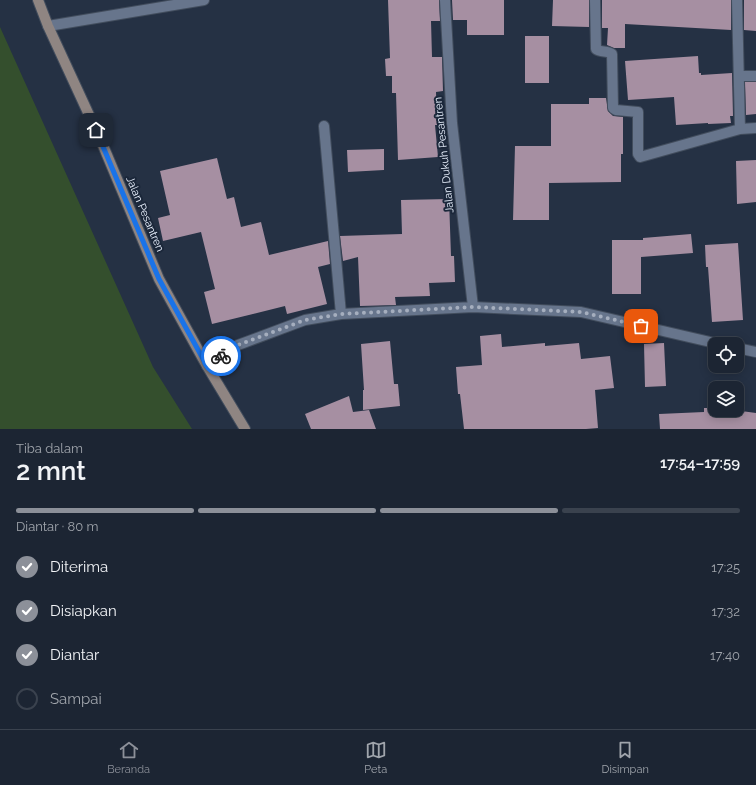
<!DOCTYPE html>
<html lang="id">
<head>
<meta charset="utf-8">
<style>
  :root { --surface:#1c2533; --page:#29313f; --text:#f1f3f6; --muted:#a0a5ac; --line:#3a424e; --accent:#8c9099 }
  body { margin:0; font-family:Raleway,sans-serif; background:var(--page); color:var(--text); height:100vh; display:flex; flex-direction:column; font-size:15px; white-space:nowrap }
  * { box-sizing:border-box; margin:0 }
  p { font-size:13px; color:var(--muted) }
  .icon { flex:none; width:22px; height:22px; fill:none; stroke:currentColor; stroke-width:2; stroke-linecap:round; stroke-linejoin:round }
  .map { position:relative; height:429px; overflow:hidden }
  .panel { display:flex; flex-direction:column; background:var(--surface); flex:1 }
  .panel>* { flex:none }
  .tools { position:absolute; left:708px; top:337px; display:grid; gap:8px }
  .tools a { display:grid; place-items:center; width:36px; height:36px; border-radius:8px; background:var(--surface); box-shadow:0 2px 10px #0003,0 0 0 1px var(--line); font-size:20px }
  .pin { position:absolute; display:grid; place-items:center; width:34px; height:34px; color:#fff; margin:-17px; border-radius:8px; box-shadow:0 2px 6px #0006 }
  .courier { position:absolute; display:grid; place-items:center; width:40px; height:40px; margin:-20px; border:3px solid #1a73e8; border-radius:50%; background:#fff; color:#222; box-shadow:0 1px 5px #0007 }
  .head em { font-style:normal; font-weight:600 }
  .head div { display:flex; flex-direction:column-reverse }
  .head { display:flex; align-items:center; justify-content:space-between; height:68px; padding:0 16px }
  h1 { font-size:26px; font-weight:600; line-height:30px }
  .bar { display:grid; grid-template-columns:repeat(4,1fr); gap:6px 4px; align-content:center; height:48px; padding:0 16px }
  .bar i { height:5px; border-radius:3px; background:var(--line) }
  .bar .selected { background:var(--accent) }
  .bar p { grid-column:span 4 }
  ol { padding:0 16px; list-style:none }
  li { display:flex; align-items:center; gap:12px; height:44px }
  li p { margin-inline-start:auto }
  li .icon { padding:4px; border-radius:50%; background:var(--accent); color:#fff; stroke-width:4 }
  li:last-child { color:var(--muted) }
  li i { width:22px; height:22px; border:2px solid var(--line); border-radius:50% }
  .tabs { display:flex; justify-content:space-around; align-items:center; height:56px; border-top:1px solid var(--line); background:var(--surface); font-size:11px; color:var(--muted) }
  .tabs a { display:grid; justify-items:center; gap:2px }
  .tabs .selected { color:var(--accent) }
  .map>svg:first-child { display:block }
  .green { fill:#344f2d }
  .building { fill:#a68fa2 }
  .lines { fill:none; stroke-linecap:round; stroke-linejoin:round }
  .street-casing { stroke:#424d5d; stroke-width:12 }
  .secondary-casing { stroke:#424d5d; stroke-width:12 }
  .street { stroke:#67758c; stroke-width:10 }
  .secondary { stroke:#8f8582; stroke-width:10 }
  .done { stroke:#a5aebe; stroke-width:4; stroke-dasharray:0 7.2 }
  .route { stroke:#1a73e8; stroke-width:5 }
  .labels { text-anchor:middle; dominant-baseline:central; stroke-width:4; stroke-linejoin:round; paint-order:stroke }
  .street-label { font-size:11px; fill:#eaf2ff; stroke:#1b273a }
</style>
</head>
<body>
<div class="map">
<svg width="756" height="429" viewBox="0 0 756 429">
  <rect width="100%" height="100%" fill="#253144"/>
  <path class="green" d="M 0,27 L 153,367 L 192,429 L 0,429 Z"/>
  <path class="building" d="M 388,0 L 439,0 L 440,21 L 431,21 L 432,57 L 442,57 L 442,58 L 443,91 L 436,92 L 437,125 L 435,125 L 438,157 L 398,160 L 396,93 L 392,93 L 392,76 L 386,76 L 385,59 L 390,58 Z
    M 452,0 L 504,0 L 504,35 L 467,35 L 467,20 L 453,20 Z
    M 553,0 L 589,0 L 589,27 L 552,26 Z
    M 602,0 L 731,0 L 731,30 L 625,24 L 625,48 L 614,48 L 607,45 L 608,28 L 602,28 Z
    M 744,0 L 756,0 L 756,31 L 744,30 Z
    M 525,36 L 549,36 L 549,83 L 525,83 Z
    M 698,56 L 699,73 L 701,73 L 701,75 L 732,73 L 733,116 L 730,116 L 731,123 L 708,124 L 708,123 L 676,125 L 674,97 L 628,100 L 625,61 Z
    M 745,82 L 756,82 L 756,114 L 746,115 Z
    M 589,98 L 606,98 L 608,111 L 613,116 L 623,117 L 623,154 L 621,154 L 621,182 L 549,183 L 549,220 L 513,220 L 515,146 L 551,146 L 551,104 L 589,104 Z
    M 384,149 L 384,170 L 348,172 L 347,150 Z
    M 217,158 L 227,199 L 234,197 L 241,227 L 261,222 L 269,255 L 328,241 L 330,264 L 318,267 L 327,304 L 287,314 L 285,306 L 212,324 L 204,292 L 215,289 L 201,232 L 163,241 L 158,218 L 170,215 L 160,171 Z
    M 756,160 L 756,202 L 737,204 L 736,161 Z
    M 449,199 L 451,256 L 454,256 L 455,282 L 429,283 L 430,296 L 395,297 L 396,305 L 360,306 L 358,257 L 343,261 L 340,236 L 402,234 L 401,200 Z
    M 691,234 L 693,253 L 641,257 L 641,294 L 612,294 L 612,240 L 643,240 L 643,238 Z
    M 738,243 L 743,320 L 712,322 L 708,267 L 706,267 L 705,245 Z
    M 501,334 L 502,347 L 545,343 L 545,346 L 579,343 L 581,359 L 610,356 L 614,388 L 595,390 L 598,428 L 586,429 L 464,429 L 460,394 L 458,394 L 456,367 L 482,365 L 480,336 Z
    M 390,341 L 394,384 L 398,384 L 400,406 L 363,410 L 363,390 L 364,390 L 361,344 Z
    M 664,343 L 666,386 L 645,387 L 644,344 Z
    M 349,396 L 353,412 L 369,410 L 376,429 L 311,429 L 305,414 Z
    M 704,408 L 715,408 L 715,410 L 734,410 L 756,413 L 756,429 L 660,429 L 659,414 L 704,412 Z"/>
  <g class="lines">
    <g class="street-casing">
      <path id="street" d="M 445,0 L 452,123 L 473,307
        M 595,0 L 596,49 C 601,53 607,50 612,54 L 613,108 L 616,110 L 638,112 L 638,154 L 640,157 L 740,129
        M 737,0 L 740,129 L 756,128
        M 48,26 L 204,0
        M 739,76 L 756,76
        M 324,126 L 341,314
        M 737,348 L 756,352
        M 207,366 L 238,345 L 305,320 L 341,314 L 473,307 L 581,312 L 719,344"/>
    </g>
    <g class="secondary-casing">
      <path id="secondary" d="M 38,0 L 48,26 L 102,143 L 159,279 L 207,366 L 245,429"/>
    </g>
    <use href="#street" class="street"/>
    <use href="#secondary" class="secondary"/>
  </g>
  <g class="lines">
    <path class="done" d="M 221,356 L 238,345 L 305,320 L 341,314 L 473,307 L 581,312 L 641,326"/>
    <path class="route" d="M 96,130 L 159,279 L 207,366 L 221,356"/>
  </g>
  <g class="labels">
    <g class="street-label">
      <text transform="translate(444 155) rotate(-96)">Jalan Dukuh Pesantren</text>
      <text transform="translate(145 214) rotate(67)">Jalan Pesantren</text>
    </g>
  </g>
</svg>
<div class="tools">
<a><svg class="icon" aria-label="locate" viewBox="0 0 24 24"><circle cx="12" cy="12" r="6"/><path d="M12 2v4M12 18v4M2 12h4M18 12h4"/></svg></a>
<a><svg class="icon" aria-label="layers" viewBox="0 0 24 24"><path d="M12 4l9 5-9 5-9-5zM3 14l9 5 9-5"/></svg></a>
</div>
<div class="pin" style="left:641px;top:326px;background:#ea580c"><svg class="icon" aria-label="bag" viewBox="0 0 24 24"><path d="M5 8h14l-1 12H6zM9 8a3 3 0 0 1 6 0"/></svg></div>
<div class="pin" style="left:96px;top:130px;background:#1f2937"><svg class="icon" aria-label="home" viewBox="0 0 24 24"><path d="M3 11l9-7 9 7M6 9v11h12V9"/></svg></div>
<div class="courier" style="left:221px;top:356px"><svg class="icon" aria-label="bike" viewBox="0 0 24 24"><circle cx="6" cy="16" r="4"/><circle cx="18" cy="16" r="4"/><path d="M6 16l4-8h5l3 8M10 8l3 8H6M13 5h3"/></svg></div>
</div>
<section class="panel">
<div class="head"><div><h1>2 mnt</h1><p>Tiba dalam</p></div><em>17:54–17:59</em></div>
<div class="bar"><i class="selected"></i><i class="selected"></i><i class="selected"></i><i></i><p>Diantar · 80 m</p></div>
<ol>
<li><svg class="icon" aria-label="check" viewBox="0 0 24 24"><path d="M5 12l5 5 9-10"/></svg>Diterima<p>17:25</p></li>
<li><svg class="icon" aria-label="check" viewBox="0 0 24 24"><path d="M5 12l5 5 9-10"/></svg>Disiapkan<p>17:32</p></li>
<li><svg class="icon" aria-label="check" viewBox="0 0 24 24"><path d="M5 12l5 5 9-10"/></svg>Diantar<p>17:40</p></li>
<li><i></i>Sampai</li>
</ol>
</section>
<nav class="tabs">
<a class="selected"><svg class="icon" aria-label="home" viewBox="0 0 24 24"><path d="M3 11l9-7 9 7M6 9v11h12V9"/></svg>Beranda</a>
<a><svg class="icon" aria-label="map" viewBox="0 0 24 24"><path d="M3 6l6-2 6 2 6-2v14l-6 2-6-2-6 2zM9 4v14M15 6v14"/></svg>Peta</a>
<a><svg class="icon" aria-label="saved" viewBox="0 0 24 24"><path d="M7 4h10v16l-5-4-5 4z"/></svg>Disimpan</a>
</nav>
</body>
</html>
